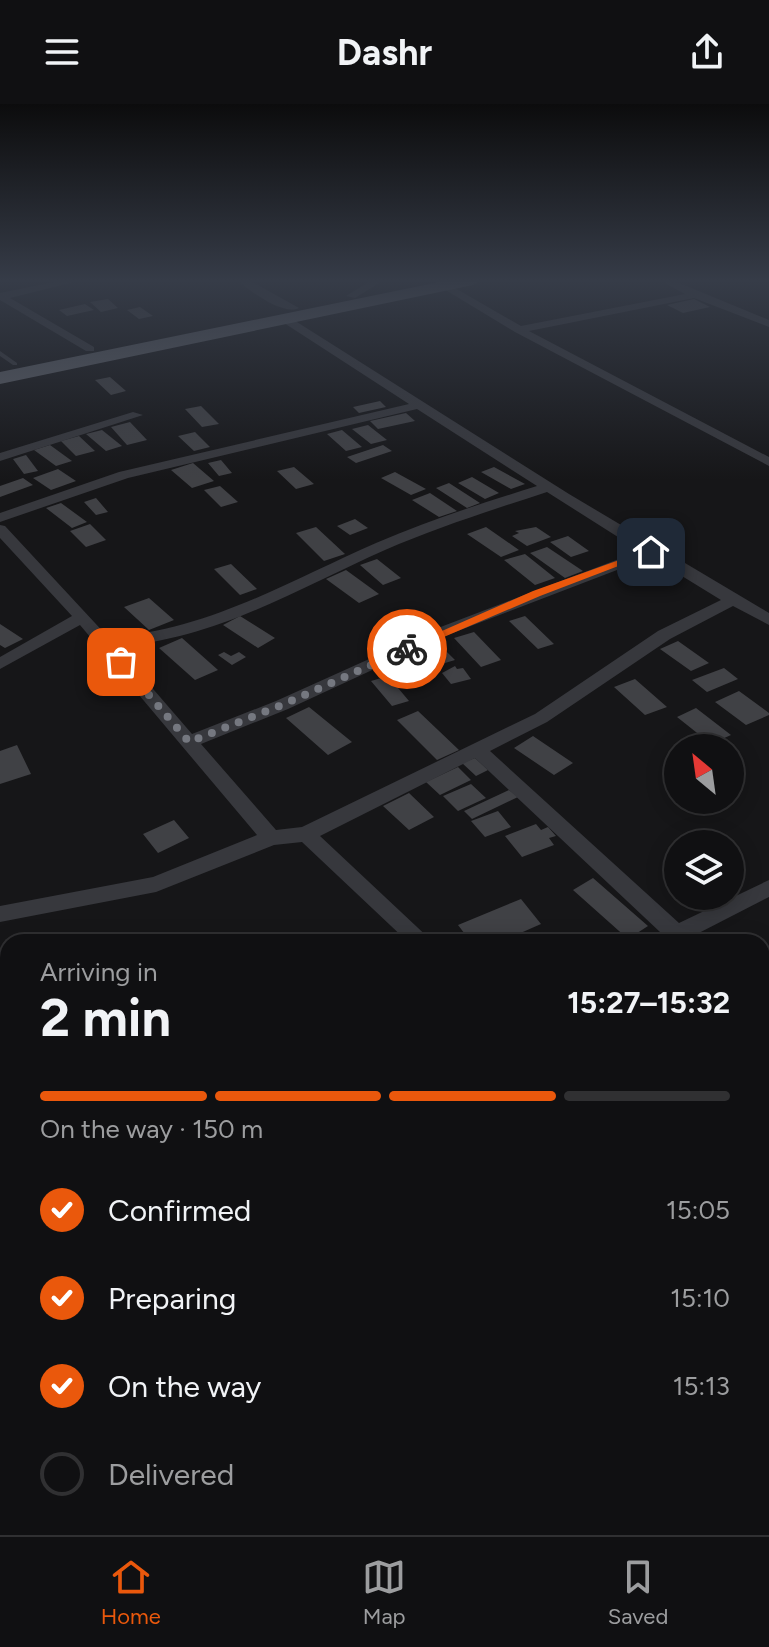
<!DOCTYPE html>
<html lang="en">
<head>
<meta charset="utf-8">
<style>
  :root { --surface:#101012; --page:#19191b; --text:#f1f3f6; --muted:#9c9d9f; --line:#303032; --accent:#ea580c }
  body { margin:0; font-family:Figtree,sans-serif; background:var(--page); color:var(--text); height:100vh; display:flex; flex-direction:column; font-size:30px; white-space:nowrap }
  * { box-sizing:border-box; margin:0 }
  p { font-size:26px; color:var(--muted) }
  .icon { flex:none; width:44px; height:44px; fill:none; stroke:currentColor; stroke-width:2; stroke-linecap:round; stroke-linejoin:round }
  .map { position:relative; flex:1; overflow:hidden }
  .side { position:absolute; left:0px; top:830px; width:770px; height:602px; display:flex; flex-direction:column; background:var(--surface); border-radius:24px 24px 0 0; box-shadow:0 4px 20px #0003,0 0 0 2px var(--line) }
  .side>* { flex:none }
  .needle { width:52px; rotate:331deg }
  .fabs { position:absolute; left:664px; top:630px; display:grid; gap:16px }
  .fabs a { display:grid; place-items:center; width:80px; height:80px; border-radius:50%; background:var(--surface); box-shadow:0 4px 20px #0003,0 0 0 2px var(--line); font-size:40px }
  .pin { position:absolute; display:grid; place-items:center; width:68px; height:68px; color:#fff; margin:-34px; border-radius:16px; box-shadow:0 4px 12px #0006 }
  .courier { position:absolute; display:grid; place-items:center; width:80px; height:80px; margin:-40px; border:6px solid #ea580c; border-radius:50%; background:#fff; color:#222; box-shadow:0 2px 10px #0007 }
  .overview em { font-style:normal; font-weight:700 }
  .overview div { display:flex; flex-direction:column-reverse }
  .overview { display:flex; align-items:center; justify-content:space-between; height:136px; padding:0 40px }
  h1 { font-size:52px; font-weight:700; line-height:60px }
  .bar { display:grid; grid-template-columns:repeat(4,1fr); gap:12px 8px; align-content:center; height:96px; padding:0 40px }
  .bar i { height:10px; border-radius:6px; background:var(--line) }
  .bar .current { background:var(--accent) }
  .bar p { grid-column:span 4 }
  ol { padding:0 40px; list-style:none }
  li { display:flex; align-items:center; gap:24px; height:88px }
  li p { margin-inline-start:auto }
  li .icon { padding:8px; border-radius:50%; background:var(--accent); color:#fff; stroke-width:4 }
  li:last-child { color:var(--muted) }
  li i { width:44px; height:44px; border:4px solid var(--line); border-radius:50% }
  header { display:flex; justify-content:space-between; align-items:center; height:104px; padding:0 40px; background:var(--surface); font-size:36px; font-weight:700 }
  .tabs { display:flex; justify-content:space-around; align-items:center; height:112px; border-top:2px solid var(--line); background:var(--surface); font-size:22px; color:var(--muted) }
  .tabs a { display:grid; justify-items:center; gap:4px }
  .tabs .current { color:var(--accent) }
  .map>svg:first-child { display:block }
  .building { fill:#404145 }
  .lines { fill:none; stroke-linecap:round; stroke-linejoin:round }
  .service { fill:#37383d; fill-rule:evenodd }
  .minor { fill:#37383d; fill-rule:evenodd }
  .trunk { fill:#5b5e65; fill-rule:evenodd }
  .route { fill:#ea580c }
  .done { stroke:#757880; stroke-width:8; stroke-dasharray:0 14.4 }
</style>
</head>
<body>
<header><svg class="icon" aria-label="menu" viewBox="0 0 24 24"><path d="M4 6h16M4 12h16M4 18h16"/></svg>Dashr<svg class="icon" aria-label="share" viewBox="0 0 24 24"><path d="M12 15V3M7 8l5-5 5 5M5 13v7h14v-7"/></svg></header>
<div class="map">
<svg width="769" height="1431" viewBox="0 0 769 1431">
  <rect width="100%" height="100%" fill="#161618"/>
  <path class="building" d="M 108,195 L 118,204 L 101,208 L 90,198 Z
    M 694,195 L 710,203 L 683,209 L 667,201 Z
    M 85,200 L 94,206 L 67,212 L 59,206 Z
    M 140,203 L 153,212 L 139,215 L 127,206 Z
    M 110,273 L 126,287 L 111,291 L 95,276 Z
    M 380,297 L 386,303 L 359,309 L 353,303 Z
    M 201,302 L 219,320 L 202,323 L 185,305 Z
    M 406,309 L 415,317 L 378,325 L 370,317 Z
    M 130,318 L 147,336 L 127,341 L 111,323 Z
    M 368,321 L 387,336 L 371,340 L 352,325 Z
    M 102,326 L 122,342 L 106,347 L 86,330 Z
    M 342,326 L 362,343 L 346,347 L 327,330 Z
    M 195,328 L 210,343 L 194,347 L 178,332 Z
    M 79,332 L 95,347 L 76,352 L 61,337 Z
    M 50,341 L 72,357 L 56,362 L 34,346 Z
    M 383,341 L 392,347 L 356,359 L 347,353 Z
    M 26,351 L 38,367 L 24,370 L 13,355 Z
    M 221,356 L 232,369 L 219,372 L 208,359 Z
    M 193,359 L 214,377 L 192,384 L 171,366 Z
    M 294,363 L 314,380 L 296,385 L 277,367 Z
    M 494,363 L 525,380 L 511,385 L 481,368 Z
    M 58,365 L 76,377 L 51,386 L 33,374 Z
    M 395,368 L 426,385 L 411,391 L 381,374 Z
    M 472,373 L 499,389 L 485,395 L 458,379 Z
    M 23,374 L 33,381 L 0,393 L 0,382 Z
    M 449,379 L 480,399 L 467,404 L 436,384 Z
    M 220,382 L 238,398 L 221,403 L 204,386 Z
    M 430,389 L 457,407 L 439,413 L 412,396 Z
    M 96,394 L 108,408 L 96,411 L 84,398 Z
    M 61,399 L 87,418 L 72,424 L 46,404 Z
    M 355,415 L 368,424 L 350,431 L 337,422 Z
    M 90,420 L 106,436 L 86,443 L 70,427 Z
    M 316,423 L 345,450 L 324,457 L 296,429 Z
    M 486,423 L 519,446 L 501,453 L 467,430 Z
    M 536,423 L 551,433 L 527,442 L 512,432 L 519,429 L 515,427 Z
    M 568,432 L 589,447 L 571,453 L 550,438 Z
    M 547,443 L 583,467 L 565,474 L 530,449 Z
    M 525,450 L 555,474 L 535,481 L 504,456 Z
    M 377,455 L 401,474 L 383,481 L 360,461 Z
    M 231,460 L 257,485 L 240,491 L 214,465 Z
    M 346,466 L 379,490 L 359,499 L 326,475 Z
    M 149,494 L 174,516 L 149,526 L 124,503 Z
    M 240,512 L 275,534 L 258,544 L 223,521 Z
    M 525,512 L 554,540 L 538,545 L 509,517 Z
    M 0,520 L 23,535 L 5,544 L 0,541 Z
    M 474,528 L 501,556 L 481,563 L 454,534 Z
    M 182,534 L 218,566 L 195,576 L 159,544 Z
    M 678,537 L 709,559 L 691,567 L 660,545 Z
    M 440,541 L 455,556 L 435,562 L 420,547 Z
    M 224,548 L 231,552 L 239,548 L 246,553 L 232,561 L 218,551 Z
    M 455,562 L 457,565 L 463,564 L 471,575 L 451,580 L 442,569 Z
    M 724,564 L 738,575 L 707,588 L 692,576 Z
    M 388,572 L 409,597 L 392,602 L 371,577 Z
    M 635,575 L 667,603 L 645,611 L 614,583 Z
    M 739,587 L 769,609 L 769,611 L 746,621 L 715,598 Z
    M 309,603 L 352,638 L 328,651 L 286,614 Z
    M 696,604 L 731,631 L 711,640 L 677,613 Z
    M 418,607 L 459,646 L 437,656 L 397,616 Z
    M 533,632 L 573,659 L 554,671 L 514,644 Z
    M 17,641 L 31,670 L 0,680 L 0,647 Z
    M 475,654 L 488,666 L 476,672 L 462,659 Z
    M 458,663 L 471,676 L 440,691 L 426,678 Z
    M 471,680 L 486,694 L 458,707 L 443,692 Z
    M 509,686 L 518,693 L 472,715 L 464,707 Z
    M 409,689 L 434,713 L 409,726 L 383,702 Z
    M 498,707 L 511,723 L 485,733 L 471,717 Z
    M 174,716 L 189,734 L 158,749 L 143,730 Z
    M 536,720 L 541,726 L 548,723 L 556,732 L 549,734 L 554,741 L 522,753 L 505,732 Z
    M 593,774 L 648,822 L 628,835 L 573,786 Z
    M 521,795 L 541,820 L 500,838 L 471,838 L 458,821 Z
    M 762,924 L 769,932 L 769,950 L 762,954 Z
    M 769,1037 L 769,1082 L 762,1074 L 762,1042 Z
    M 245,1424 L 328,1424 L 333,1431 L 249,1431 Z
    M 427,1424 L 563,1424 L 567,1431 L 431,1431 Z"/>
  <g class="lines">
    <path class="service" d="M 0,247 L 17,259 L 17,261 L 13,261 L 0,252 Z"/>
    <path class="minor" d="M 64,176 L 82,176 L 10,194 L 94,243 L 94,247 L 86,247 L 0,196 L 0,189 Z
      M 237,176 L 249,176 L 299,204 C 283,212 250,187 237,176 Z
      M 372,176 L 384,176 L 355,194 L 346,192 Z
      M 423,176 L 436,176 L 431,179 Z
      M 659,176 L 672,176 L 769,216 L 769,223 L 694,194 L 529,227 L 769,353 L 769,362 L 515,228 L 439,182 L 448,180 L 521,222 L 685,190 Z
      M 281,213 L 289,213 L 569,390 L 769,509 L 769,521 L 733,502 L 670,535 L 547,618 L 490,647 L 679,819 L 769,776 L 769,793 L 693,832 L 696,838 L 650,838 L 660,828 L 475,654 L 320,732 L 433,838 L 408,838 L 302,738 L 274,741 L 156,788 L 0,818 L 0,802 L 153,773 L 257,731 L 80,521 L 0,565 L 0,553 L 72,512 L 0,434 L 0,421 L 5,422 L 108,533 C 205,528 289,477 376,439 C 429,416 483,399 537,382 L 417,305 L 128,374 L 0,418 L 0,409 L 119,368 L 409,300 L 281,217 ZM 547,388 L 640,447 L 438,524 L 276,597 L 192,630 L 116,542 C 213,537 299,484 385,446 C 438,423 492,406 547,388 ZM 651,453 L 721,496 L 658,527 L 535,610 L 302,723 L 276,726 L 201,640 L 288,605 L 450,530 Z
      M 133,308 L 143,311 L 0,357 L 0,349 Z
      M 762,895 L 769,898 L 769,921 L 762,918 Z
      M 762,1135 L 769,1138 L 769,1171 L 762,1168 Z
      M 8,1144 L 8,1173 L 0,1176 L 0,1147 Z
      M 188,1424 L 222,1424 L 225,1431 L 191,1431 Z"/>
    <path class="trunk" d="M 449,176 L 481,176 L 473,181 L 0,280 L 0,268 Z"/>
  </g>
  <linearGradient id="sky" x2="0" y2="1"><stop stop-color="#0c0c0d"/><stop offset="0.47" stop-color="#363c48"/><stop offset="1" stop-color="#363c48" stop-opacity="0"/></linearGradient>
  <rect width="769" height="376" fill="url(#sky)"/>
  <path class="route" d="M 647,446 L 655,448 L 540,492 L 411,547 L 401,545 L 533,487 Z"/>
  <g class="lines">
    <path class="done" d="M 121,558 L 189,638 L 282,601 L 407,545"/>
  </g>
</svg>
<div class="fabs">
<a><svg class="needle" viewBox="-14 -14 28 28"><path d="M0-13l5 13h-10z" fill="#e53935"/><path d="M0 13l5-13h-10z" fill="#9c9d9f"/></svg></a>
<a><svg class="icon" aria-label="layers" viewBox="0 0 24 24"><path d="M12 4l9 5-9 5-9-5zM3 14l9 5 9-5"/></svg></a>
</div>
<div class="pin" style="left:121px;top:558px;background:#ea580c"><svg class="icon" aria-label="bag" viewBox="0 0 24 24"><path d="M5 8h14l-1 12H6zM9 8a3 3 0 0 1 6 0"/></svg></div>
<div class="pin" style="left:651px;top:448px;background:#1f2937"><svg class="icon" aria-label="home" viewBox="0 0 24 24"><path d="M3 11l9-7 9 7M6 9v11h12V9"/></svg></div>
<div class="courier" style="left:407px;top:545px"><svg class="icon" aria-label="bike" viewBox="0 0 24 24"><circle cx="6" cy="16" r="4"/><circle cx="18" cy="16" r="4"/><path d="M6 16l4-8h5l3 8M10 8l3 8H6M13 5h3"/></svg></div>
<section class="side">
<div class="overview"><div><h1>2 min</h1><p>Arriving in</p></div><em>15:27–15:32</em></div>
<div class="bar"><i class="current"></i><i class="current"></i><i class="current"></i><i></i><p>On the way · 150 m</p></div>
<ol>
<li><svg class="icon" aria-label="check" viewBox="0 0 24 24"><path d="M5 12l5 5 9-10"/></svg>Confirmed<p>15:05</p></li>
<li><svg class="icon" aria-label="check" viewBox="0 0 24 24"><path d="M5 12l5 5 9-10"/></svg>Preparing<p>15:10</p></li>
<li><svg class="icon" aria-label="check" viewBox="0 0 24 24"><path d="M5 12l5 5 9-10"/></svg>On the way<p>15:13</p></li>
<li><i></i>Delivered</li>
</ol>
</section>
</div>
<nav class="tabs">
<a class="current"><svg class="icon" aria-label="home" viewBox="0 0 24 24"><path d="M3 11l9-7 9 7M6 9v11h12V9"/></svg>Home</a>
<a><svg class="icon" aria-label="map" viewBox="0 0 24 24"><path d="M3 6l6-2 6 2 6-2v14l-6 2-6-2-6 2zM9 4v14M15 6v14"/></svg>Map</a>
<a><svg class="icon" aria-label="saved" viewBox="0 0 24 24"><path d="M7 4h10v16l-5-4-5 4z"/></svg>Saved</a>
</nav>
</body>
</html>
